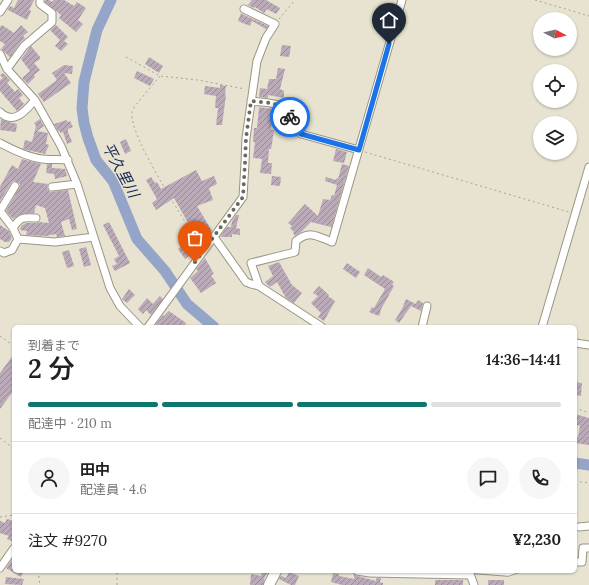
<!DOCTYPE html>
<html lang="ja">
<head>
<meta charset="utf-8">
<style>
  :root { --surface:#fff; --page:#f6f6f6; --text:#222; --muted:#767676; --line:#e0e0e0; --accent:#0f766e }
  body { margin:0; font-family:Lora,"Noto Sans JP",serif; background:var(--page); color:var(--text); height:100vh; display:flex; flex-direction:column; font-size:15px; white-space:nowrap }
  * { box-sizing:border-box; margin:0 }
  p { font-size:13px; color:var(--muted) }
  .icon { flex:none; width:22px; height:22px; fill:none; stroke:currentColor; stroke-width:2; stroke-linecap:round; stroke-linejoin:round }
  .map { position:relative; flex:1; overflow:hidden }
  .side { position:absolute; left:12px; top:325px; width:565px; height:248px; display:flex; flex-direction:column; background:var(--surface); border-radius:6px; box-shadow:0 1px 3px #0004 }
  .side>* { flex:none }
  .needle { width:26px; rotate:97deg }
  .fabs { position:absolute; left:533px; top:12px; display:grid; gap:8px }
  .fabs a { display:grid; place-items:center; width:44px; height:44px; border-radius:50%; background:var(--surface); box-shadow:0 1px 3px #0004; font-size:20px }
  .pin { position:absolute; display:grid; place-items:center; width:34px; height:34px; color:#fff; margin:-41px -17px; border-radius:50% 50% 50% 0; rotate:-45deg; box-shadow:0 0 4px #0007 }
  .pin .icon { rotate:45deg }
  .courier { position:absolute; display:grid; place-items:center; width:40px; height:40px; margin:-20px; border:3px solid #1a73e8; border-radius:50%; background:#fff; color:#222; box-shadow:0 1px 5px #0007 }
  .head em { font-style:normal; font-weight:600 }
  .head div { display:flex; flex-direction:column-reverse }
  .head { display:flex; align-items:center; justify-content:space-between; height:68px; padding:0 16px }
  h1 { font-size:26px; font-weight:600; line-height:30px }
  .bar { display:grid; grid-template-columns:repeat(4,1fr); gap:6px 4px; align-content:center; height:48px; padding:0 16px }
  .bar i { height:5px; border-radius:3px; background:var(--line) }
  .bar .current { background:var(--accent) }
  .bar p { grid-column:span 4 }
  .line { display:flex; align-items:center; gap:10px; padding:0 16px; border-top:1px solid var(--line) }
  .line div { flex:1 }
  .round { display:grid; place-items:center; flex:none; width:42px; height:42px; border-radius:21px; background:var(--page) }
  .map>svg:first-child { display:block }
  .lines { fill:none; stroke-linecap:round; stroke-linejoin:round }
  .river { stroke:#94a5c9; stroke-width:11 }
  .building { fill:url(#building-hatch) }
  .lane-casing { stroke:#9a9684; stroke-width:5.5 }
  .street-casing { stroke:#9a9684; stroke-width:9 }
  .secondary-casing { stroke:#9a9684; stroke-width:12 }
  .path { stroke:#a7a495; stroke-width:1; stroke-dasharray:2 3; stroke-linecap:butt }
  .lane { stroke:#fff; stroke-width:3.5 }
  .street { stroke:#fff; stroke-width:7 }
  .secondary { stroke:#fff; stroke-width:10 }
  .done { stroke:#6c695e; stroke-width:4; stroke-dasharray:0 7.2 }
  .route { stroke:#1a73e8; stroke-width:5 }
  .labels { text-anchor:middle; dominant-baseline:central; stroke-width:3; stroke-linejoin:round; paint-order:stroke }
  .water-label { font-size:15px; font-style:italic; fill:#132653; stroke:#e7e3d0 }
</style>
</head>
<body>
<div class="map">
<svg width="589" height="585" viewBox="0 0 589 585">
  <defs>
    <pattern id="building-hatch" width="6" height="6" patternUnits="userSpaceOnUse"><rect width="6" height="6" fill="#bbabb8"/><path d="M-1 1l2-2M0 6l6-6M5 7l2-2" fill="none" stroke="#988b95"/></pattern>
  </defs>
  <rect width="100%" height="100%" fill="#e7e3d0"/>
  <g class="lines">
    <path class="river" d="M 111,0 L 97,30 L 84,82 L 82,108 L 84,123 L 88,138 L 96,160 L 113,181 L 137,239 L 165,271 L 187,304 L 214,327
      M 575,463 L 589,465"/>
  </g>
  <path class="building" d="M 18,0 L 34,0 L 29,10 L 31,11 L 27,20 L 8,10 L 10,6 L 14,8 Z
    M 45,0 L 49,0 L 52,2 L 54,0 L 64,0 L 74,6 L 77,2 L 86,8 L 78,20 L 83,24 L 76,32 L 59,18 L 61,15 L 45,2 Z
    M 252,0 L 266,0 L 280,8 L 276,14 L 267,9 L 264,13 L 255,7 L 254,8 L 248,5 Z
    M 241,13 L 242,14 L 268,26 L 266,29 L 252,21 L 250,26 L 238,21 Z
    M 2,25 L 14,33 L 21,25 L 28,32 L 23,36 L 25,38 L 20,43 L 10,57 L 1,49 L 5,44 L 0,41 L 0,27 Z
    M 56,25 L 68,37 L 64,41 L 68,44 L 61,51 L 55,46 L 60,40 L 50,30 Z
    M 282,45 L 291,46 L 289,57 L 280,56 Z
    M 31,46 L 40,57 L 40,59 L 34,63 L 40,70 L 34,75 L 35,77 L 28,84 L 22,78 L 30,71 L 21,59 Z
    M 149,57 L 163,66 L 159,73 L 145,64 Z
    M 64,65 L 73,66 L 72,74 L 64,73 L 71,83 L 44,102 L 38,94 L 57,80 L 52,73 Z
    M 278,68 L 285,69 L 280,89 L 284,91 L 284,98 L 268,95 L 268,98 L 259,97 L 260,88 L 267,89 L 269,79 L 276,79 Z
    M 137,71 L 154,79 L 150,86 L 134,78 Z
    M 3,73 L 10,80 L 7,83 L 15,92 L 18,89 L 23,95 L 19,98 L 24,104 L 17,111 L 0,91 L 0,80 L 3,78 L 0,75 Z
    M 220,85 L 226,86 L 225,95 L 226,95 L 222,125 L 216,125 L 218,108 L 215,108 L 216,96 L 204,94 L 205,86 L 220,88 Z
    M 259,107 L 273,109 L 271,130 L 274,130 L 272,144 L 271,149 L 269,149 L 268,163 L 272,163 L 271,174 L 260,173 L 262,159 L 253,158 L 255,142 L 253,142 L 254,128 L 257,128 Z
    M 1,119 L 9,122 L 17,124 L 16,132 L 0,130 Z
    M 40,119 L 44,126 L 37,131 L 48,133 L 46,144 L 49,145 L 45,154 L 23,149 L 25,140 L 32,142 L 36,126 L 34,123 Z
    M 67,120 L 67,122 L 70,121 L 73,127 L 68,129 L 68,132 L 72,142 L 67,144 L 63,132 L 60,133 L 60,131 L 58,131 L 54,124 Z
    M 126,139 L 131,151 L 125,154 L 120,142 Z
    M 336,149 L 347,152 L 344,163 L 333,161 Z
    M 22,159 L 41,164 L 33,182 L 48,184 L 47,188 L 50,192 L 68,190 L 77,229 L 72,230 L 69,219 L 61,222 L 65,236 L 57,237 L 56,234 L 46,236 L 26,235 L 27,231 L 20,230 L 21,226 L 26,223 L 36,223 L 39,222 L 49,223 L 45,208 L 36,205 L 34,213 L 21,214 L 13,219 L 6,211 L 19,188 L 20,184 L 17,182 L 13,181 L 11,183 L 0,201 L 0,187 L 2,183 L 12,165 L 18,169 Z
    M 47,164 L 52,164 L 52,168 L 65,169 L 67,176 L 55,179 L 54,174 L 46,173 Z
    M 342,164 L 349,166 L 331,229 L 331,227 L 311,222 L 301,232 L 295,236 L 293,233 L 294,232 L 290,228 L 292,226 L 288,223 L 305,204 L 318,216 L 323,199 L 330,200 L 332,195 L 334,196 L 337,185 L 325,181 L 326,177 L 336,180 L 337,178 L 338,179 Z
    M 196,170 L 202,181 L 214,176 L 217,184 L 209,188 L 213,200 L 197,206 L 212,231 L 207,235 L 208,237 L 203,240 L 204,241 L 195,247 L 197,250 L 185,259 L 178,249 L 195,235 L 174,198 L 156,210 L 152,203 L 157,199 L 146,180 L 151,177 L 155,183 L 157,182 L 161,189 Z
    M 272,176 L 281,177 L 280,186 L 271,185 Z
    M 236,215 L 239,215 L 236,228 L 240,229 L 240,235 L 232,234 L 232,237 L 220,237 L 227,227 L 231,227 L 232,221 Z
    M 109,222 L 130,263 L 115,271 L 112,266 L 117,264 L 114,259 L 119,256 L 103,225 Z
    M 0,225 L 9,231 L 12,238 L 9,242 L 5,242 L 0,239 Z
    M 86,247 L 91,265 L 84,267 L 79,249 Z
    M 69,250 L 74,266 L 67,268 L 62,252 Z
    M 205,258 L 214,274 L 211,275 L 216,283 L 201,293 L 190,278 L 198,271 L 196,269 Z
    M 279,262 L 292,285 L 302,293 L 294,303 L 286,298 L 277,282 L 270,287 L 265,282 L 273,276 L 268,266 Z
    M 347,263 L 360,272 L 356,278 L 343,269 Z
    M 368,268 L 381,277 L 383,275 L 394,282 L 392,285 L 394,286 L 380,311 L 381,311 L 379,316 L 369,312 L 372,307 L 374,308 L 385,289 L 364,275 Z
    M 319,286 L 329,295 L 328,296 L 335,301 L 324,321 L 318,317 L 321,313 L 311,303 L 318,296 L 313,293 Z
    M 129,289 L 135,295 L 127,303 L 122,299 Z
    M 160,296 L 163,299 L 151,315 L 146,310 L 143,314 L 138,309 L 147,298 L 153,304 Z
    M 406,299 L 416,304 L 418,300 L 423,303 L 421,311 L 411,306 L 399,323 L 395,320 L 402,309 Z
    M 169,311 L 186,323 L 184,327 L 179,327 L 176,325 L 174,327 L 154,327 L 163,315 L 164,316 Z
    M 14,354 L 14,390 L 0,409 L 0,373 Z
    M 575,382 L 582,383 L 581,396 L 575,395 Z
    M 575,414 L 589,418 L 589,445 L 575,443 L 575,437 L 578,437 L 580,426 L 575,424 Z
    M 7,519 L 14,521 L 14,542 L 7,539 L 9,536 L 0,533 L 0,521 L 5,523 Z
    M 14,557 L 14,571 L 24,571 L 21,577 L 6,568 Z
    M 262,571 L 269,571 L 265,576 L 263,585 L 250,585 L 251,574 L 261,576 Z
    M 289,572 L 299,576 L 295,585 L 291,585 L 279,579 L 281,576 L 286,578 Z
    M 333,573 L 339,574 L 339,576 L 354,579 L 354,575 L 376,581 L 376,578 L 381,578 L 380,582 L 383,583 L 383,585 L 342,585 L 331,582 Z
    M 6,577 L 24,579 L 22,585 L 5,584 Z
    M 435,580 L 463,580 L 463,585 L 435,585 Z
    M 488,580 L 504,580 L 504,585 L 488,585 Z"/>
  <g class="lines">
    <g class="lane-casing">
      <path id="lane" d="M 469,571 L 508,574 L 517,571"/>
    </g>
    <g class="street-casing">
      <path id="street" d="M 0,12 L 8,0
        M 0,54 L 7,69 L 35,100 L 61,146 L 77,184 L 110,288 L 120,306 L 140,327
        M 7,69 L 24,46 L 52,22 L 52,13 L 40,4 L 40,0
        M 251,101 C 265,103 281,101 289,115 C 293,122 295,129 301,134 L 359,150
        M 0,112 C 14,126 26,110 35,100
        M 0,143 C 13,150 27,157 42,159 C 50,160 59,159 68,160
        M 15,186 L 0,211 L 13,228 L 18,239
        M 52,187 L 77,184
        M 13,228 C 20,217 23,217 36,218
        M 214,237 L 246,282 L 251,284 L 259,286 L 322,327
        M 0,251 L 4,253 L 12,250 L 18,239 L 55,242 L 94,237
        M 259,286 L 251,263 L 295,252 L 296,241 C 310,230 317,236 332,242 L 402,0
        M 148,327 L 243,197 L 245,163 L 246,138 L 257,61 L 266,38 L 275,24 L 244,9
        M 422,327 L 427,306
        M 542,327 L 589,167
        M 575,343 L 589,345
        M 579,527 L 589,526
        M 577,562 L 582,562 L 583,548 L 589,548
        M 0,568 L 14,548
        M 357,571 L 370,573 L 470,575
        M 469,571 L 474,585"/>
    </g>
    <g class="secondary-casing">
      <path id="secondary" d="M 269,585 L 276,571"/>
    </g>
    <path class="path" d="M 535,0 L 589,16
      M 279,19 L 295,0
      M 126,57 L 160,76 L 198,80 L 245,89
      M 160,76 L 134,107 C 134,109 132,111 132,113 C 129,136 185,221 199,244
      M 365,152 L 569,212
      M 0,336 L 14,346
      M 575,408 L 589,413
      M 0,438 L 14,449
      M 575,481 L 589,483
      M 0,517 L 14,515
      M 38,571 L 40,585
      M 117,585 L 117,571"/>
    <use href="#lane" class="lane"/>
    <use href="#street" class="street"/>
    <use href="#secondary" class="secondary"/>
  </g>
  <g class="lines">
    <path class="done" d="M 195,262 L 243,197 L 245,163 L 246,138 L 251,101 C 266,103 282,101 290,117"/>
    <path class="route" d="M 290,117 L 297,130 L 301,134 L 359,150 L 389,44"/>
  </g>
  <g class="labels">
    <g class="water-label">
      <text transform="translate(121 170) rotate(62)">平久里川</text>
    </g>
  </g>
</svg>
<div class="fabs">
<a><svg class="needle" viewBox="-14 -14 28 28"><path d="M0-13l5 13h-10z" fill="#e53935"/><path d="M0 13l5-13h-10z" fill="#767676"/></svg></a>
<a><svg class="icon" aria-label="locate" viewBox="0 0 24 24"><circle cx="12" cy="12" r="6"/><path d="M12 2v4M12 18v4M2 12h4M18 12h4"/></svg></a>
<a><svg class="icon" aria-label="layers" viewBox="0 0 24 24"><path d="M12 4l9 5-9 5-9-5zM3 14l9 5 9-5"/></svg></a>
</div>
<div class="pin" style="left:195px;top:262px;background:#ea580c"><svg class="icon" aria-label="bag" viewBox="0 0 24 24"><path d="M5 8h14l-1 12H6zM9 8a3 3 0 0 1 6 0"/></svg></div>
<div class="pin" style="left:389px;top:44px;background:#1f2937"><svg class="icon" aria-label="home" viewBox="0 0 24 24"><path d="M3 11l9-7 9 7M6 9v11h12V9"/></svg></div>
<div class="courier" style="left:290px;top:117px"><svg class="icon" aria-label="bike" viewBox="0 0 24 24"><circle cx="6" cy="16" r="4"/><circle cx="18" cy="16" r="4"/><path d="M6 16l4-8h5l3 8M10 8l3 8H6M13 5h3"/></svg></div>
<section class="side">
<div class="head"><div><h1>2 分</h1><p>到着まで</p></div><em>14:36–14:41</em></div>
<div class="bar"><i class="current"></i><i class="current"></i><i class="current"></i><i></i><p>配達中 · 210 m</p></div>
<div class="line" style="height:72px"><a class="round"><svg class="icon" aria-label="person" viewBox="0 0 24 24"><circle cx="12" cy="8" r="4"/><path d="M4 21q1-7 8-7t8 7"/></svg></a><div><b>田中</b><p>配達員 · 4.6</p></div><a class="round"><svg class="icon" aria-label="chat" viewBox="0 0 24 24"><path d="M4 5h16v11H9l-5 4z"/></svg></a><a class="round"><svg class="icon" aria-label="phone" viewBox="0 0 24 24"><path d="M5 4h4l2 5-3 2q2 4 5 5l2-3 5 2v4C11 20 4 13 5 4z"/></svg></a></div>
<div class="line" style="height:52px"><div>注文 #9270</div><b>¥2,230</b></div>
</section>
</div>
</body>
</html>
